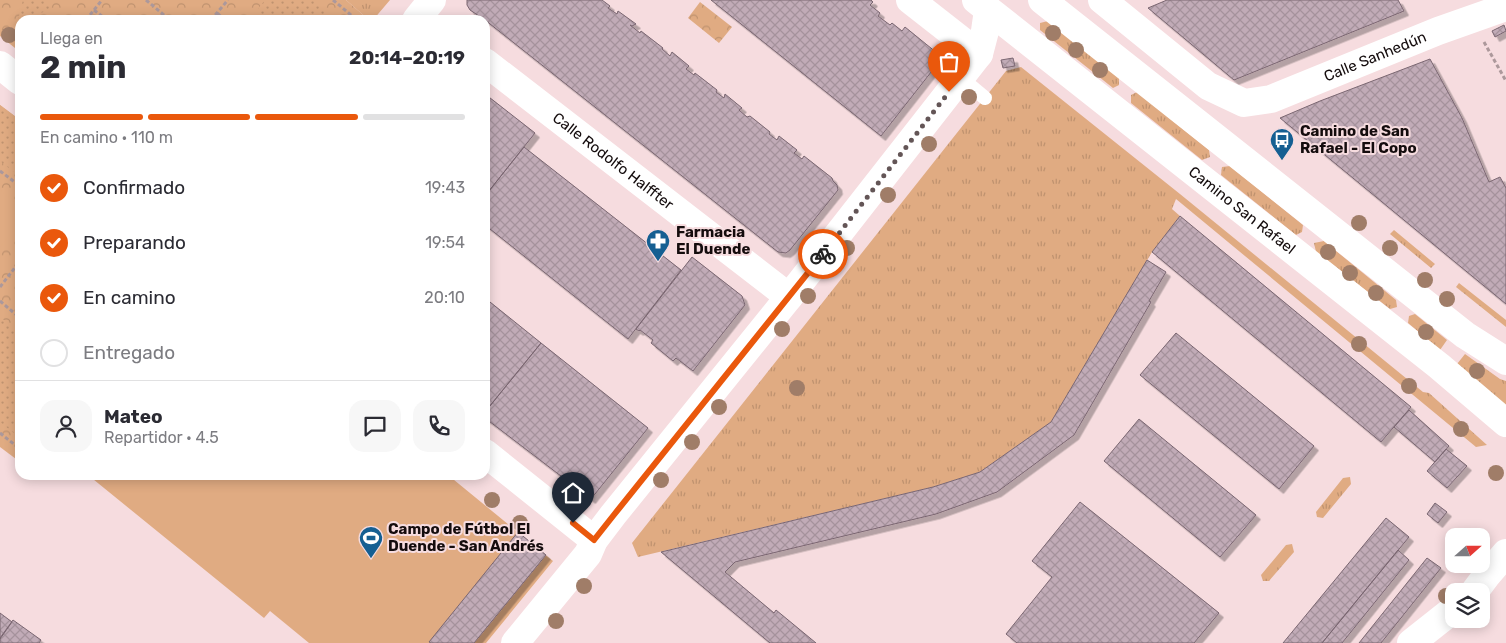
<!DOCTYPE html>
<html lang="es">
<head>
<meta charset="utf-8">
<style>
  :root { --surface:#fff; --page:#f7f7f7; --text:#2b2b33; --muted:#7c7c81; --line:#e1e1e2; --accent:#ea580c }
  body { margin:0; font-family:Rubik,sans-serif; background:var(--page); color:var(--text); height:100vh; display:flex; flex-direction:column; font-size:19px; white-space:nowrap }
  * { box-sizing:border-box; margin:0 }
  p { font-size:16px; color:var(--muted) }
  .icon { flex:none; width:28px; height:28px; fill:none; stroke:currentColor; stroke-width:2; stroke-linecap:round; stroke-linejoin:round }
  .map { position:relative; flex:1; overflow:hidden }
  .sheet { position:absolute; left:15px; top:15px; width:475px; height:465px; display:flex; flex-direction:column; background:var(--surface); border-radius:15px; box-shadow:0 2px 12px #0003 }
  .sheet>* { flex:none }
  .needle { width:32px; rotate:69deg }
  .buttons { position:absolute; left:1445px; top:528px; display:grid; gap:10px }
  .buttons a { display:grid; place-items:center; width:45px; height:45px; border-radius:10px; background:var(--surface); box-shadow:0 2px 12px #0003; font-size:25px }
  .pin { position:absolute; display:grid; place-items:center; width:42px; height:42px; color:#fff; margin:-51px -21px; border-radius:50% 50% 50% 0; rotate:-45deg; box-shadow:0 0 5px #0007 }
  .pin .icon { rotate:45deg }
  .courier { position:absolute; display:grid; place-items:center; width:50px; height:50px; margin:-25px; border:4px solid #ea580c; border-radius:50%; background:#fff; color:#222; box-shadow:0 1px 6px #0007 }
  .headline em { font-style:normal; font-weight:700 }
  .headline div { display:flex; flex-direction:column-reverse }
  .headline { display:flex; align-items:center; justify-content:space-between; height:85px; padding:0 25px }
  h1 { font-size:32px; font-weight:700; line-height:38px }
  .bar { display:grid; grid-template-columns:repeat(4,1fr); gap:8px 5px; align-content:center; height:60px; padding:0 25px }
  .bar i { height:6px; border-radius:4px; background:var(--line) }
  .bar .on { background:var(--accent) }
  .bar p { grid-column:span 4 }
  .line { display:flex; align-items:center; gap:12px; padding:0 25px; border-top:1px solid var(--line) }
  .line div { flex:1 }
  .round { display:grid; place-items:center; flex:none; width:52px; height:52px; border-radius:15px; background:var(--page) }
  ol { padding:0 25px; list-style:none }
  li { display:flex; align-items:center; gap:15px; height:55px }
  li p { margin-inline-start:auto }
  li .icon { padding:5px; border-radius:50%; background:var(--accent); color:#fff; stroke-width:4 }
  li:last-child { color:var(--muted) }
  li i { width:28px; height:28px; border:2px solid var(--line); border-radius:50% }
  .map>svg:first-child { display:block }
  .grass { fill:url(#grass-tufts) }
  .park { fill:url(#park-crowns) }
  .garden { fill:url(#garden-dots) }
  .pitch { fill:#e0ab82 }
  .building { fill:url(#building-cross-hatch); stroke:#7a6671; filter:url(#shadow) }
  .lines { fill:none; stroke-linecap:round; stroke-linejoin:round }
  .path { stroke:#ac989b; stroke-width:3; stroke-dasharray:4 2.5; stroke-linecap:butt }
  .service { stroke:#fff; stroke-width:14 }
  .minor { stroke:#fff; stroke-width:28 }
  .secondary { stroke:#fff; stroke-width:28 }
  .tree { fill:#a07d68 }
  .done { stroke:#635556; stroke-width:5; stroke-dasharray:0 9 }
  .route { stroke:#ea580c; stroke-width:6 }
  .labels { text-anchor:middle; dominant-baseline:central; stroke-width:4; stroke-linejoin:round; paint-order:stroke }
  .street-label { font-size:15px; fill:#140c0d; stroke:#f6dcdf }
  .poi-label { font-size:15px; font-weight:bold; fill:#140c0d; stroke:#f6dcdf; text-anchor:start }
</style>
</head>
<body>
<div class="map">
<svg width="1506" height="643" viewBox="0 0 1506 643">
  <defs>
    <pattern id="grass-tufts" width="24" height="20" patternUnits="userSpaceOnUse" patternTransform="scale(1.25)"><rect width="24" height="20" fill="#e0ab82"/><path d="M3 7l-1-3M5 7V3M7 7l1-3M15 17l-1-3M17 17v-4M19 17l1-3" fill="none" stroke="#bf926f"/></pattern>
    <pattern id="park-crowns" width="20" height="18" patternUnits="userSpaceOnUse" patternTransform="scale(1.25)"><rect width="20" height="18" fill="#e0ab82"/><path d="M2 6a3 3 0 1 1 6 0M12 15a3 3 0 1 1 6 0" fill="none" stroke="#bf926f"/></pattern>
    <pattern id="garden-dots" width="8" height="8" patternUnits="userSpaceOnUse" patternTransform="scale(1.25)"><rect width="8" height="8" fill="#e0ab82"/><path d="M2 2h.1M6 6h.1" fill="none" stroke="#bf926f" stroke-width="1.8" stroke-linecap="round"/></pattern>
    <pattern id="building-cross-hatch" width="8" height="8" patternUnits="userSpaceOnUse" patternTransform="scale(1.25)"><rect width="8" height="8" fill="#c1abb7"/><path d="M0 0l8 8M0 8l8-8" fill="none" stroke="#a5929c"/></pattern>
    <filter id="shadow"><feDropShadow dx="4.5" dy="4.5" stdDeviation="0" flood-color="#0004"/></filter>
  </defs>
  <rect width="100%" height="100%" fill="#f6dcdf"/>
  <path class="grass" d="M 346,0 L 390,0 L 373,20 L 369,20 Z
    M 1048,21 L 1119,77 L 1119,85 L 1113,88 L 1040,30 L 1040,23 Z
    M 1021,67 L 1180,194 L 1423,392 L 1429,393 L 1487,445 L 1476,447 L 1176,199 L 1172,209 L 1180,216 L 1152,252 L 1051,422 L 980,472 L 933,487 L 638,557 L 632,543 L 1006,71 Z
    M 1137,92 L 1209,150 L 1210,157 L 1202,160 L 1131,103 L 1131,95 Z
    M 1230,166 L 1303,225 L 1302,232 L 1296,235 L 1221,175 L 1222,167 Z
    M 1394,230 L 1435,264 L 1431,268 L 1390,234 Z
    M 1324,241 L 1396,300 L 1397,307 L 1390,309 L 1316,252 L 1314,243 Z
    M 1459,283 L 1506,320 L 1506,327 L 1456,287 Z
    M 1415,314 L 1447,340 L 1440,350 L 1408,323 L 1409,316 Z
    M 1465,354 L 1500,379 L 1506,381 L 1506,406 L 1457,364 Z
    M 1350,477 L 1351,484 L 1323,518 L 1317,517 L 1316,512 L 1343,478 Z
    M 1292,544 L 1294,552 L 1269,581 L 1263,581 L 1261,575 L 1286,545 Z"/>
  <path class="park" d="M 0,0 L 346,0 L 369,20 L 20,20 L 20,52 L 0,36 Z
    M 700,2 L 732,27 L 719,43 L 688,18 Z
    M 0,105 L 20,120 L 20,462 L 0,447 Z"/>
  <path class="garden" d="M 23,0 L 43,0 L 53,9 L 18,20 Z
    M 265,0 L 314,0 L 339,20 L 249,20 Z
    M 0,105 L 20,120 L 20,177 L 0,161 Z
    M 0,317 L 20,332 L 20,438 L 0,422 Z"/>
  <path class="pitch" d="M 0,190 L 20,206 L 20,222 L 0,247 Z
    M 88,475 L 448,475 L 553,561 L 486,643 L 309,643 L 270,611 L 264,618 Z"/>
  <path class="building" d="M 467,0 L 602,0 L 610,6 L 608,8 L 617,14 L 618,11 L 636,24 L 632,26 L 630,25 L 640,33 L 641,31 L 663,48 L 662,49 L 670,56 L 672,52 L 689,66 L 686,69 L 694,75 L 695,73 L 717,90 L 716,92 L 724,98 L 725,94 L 742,108 L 739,110 L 747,117 L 750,116 L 770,132 L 769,134 L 777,140 L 779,136 L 797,150 L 794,153 L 802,159 L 804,156 L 832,178 L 833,181 L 837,185 L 838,190 L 790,250 L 786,253 L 778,252 L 485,20 L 470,10 L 467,5 Z
    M 711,0 L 871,0 L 873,2 L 870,5 L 880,13 L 878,16 L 890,25 L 892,23 L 902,31 L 905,27 L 937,53 L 939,62 L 881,136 Z
    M 1167,0 L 1398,0 L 1404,11 L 1234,80 L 1148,8 Z
    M 1504,25 L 1506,31 L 1495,37 L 1492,31 Z
    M 1013,58 L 1015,66 L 1003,68 L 1001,60 Z
    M 1430,59 L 1462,118 L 1489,182 L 1500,177 L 1506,188 L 1506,304 L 1280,118 L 1320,101 Z
    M 485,94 L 535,133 L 485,196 Z
    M 524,147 L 681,270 L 628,339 L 485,225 L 485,196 Z
    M 1180,216 L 1411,407 L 1381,442 L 1152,252 Z
    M 692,257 L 742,296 L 745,305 L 693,371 L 676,358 L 673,361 L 651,343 L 653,340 L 640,330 L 639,331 L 636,329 Z
    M 1147,260 L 1166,272 L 1149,301 L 1151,302 L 1074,435 L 997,492 L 936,514 L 735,562 L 725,572 L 774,613 L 776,610 L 816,643 L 770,643 L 661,552 L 933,487 L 980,472 L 1051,422 Z
    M 485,298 L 541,343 L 485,412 Z
    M 1176,333 L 1314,446 L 1279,489 L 1140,375 Z
    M 541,343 L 648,428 L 591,499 L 485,418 L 485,412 Z
    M 1409,410 L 1449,446 L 1435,462 L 1394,427 Z
    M 1139,419 L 1256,515 L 1220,557 L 1104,461 Z
    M 1446,449 L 1467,466 L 1447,488 L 1427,471 Z
    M 1080,502 L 1219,613 L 1194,643 L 1017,643 L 1006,634 L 1052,577 L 1032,561 Z
    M 1435,503 L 1447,512 L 1438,523 L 1427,514 Z
    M 1386,518 L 1409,537 L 1322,643 L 1283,643 Z
    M 518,532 L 546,555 L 474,643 L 431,643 L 429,642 Z
    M 1398,550 L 1409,560 L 1342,643 L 1322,643 Z
    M 1427,558 L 1441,568 L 1381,643 L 1359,643 Z
    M 0,613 L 12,622 L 0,639 Z
    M 13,620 L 41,640 L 39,643 L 0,643 L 0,638 Z"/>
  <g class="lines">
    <path class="path" d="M 146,0 L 170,20
      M 333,0 L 357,20
      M 94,10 L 107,20
      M 217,13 L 225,20
      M 86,20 L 102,0
      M 157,20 L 162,14
      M 211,20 L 228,0
      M 1484,42 L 1506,81
      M 0,171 L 20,186
      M 0,287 L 20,261
      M 0,301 L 20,318
      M 0,433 L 20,449"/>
    <path class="service" d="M 961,78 L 985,98"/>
    <g class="minor">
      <path d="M 910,0 L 979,54"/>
      <path id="s1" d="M 1102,0 L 1208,86 L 1244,103 L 1271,99 L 1438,31 L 1506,7"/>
      <path d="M 416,20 L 432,0"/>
      <path id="s2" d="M 485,62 L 789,297"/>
      <path d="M 0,65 L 20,81"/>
      <path d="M 485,453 L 594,540"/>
      <path d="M 1475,591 L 1487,575 L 1506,553"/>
      <path d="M 515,643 L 588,554 L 594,540 L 613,515 L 789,297 L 979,54 L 985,31 L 988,10"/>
      <path d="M 1411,643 L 1454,609"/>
    </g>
    <g class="secondary">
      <path id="s3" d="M 976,0 L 1439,366 L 1506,423"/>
      <path d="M 1042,0 L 1465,335 L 1506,361"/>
    </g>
  </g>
  <g class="tree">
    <circle cx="1053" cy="33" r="8"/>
    <circle cx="9" cy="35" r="8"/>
    <circle cx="1076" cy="50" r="8"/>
    <circle cx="1100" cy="70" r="8"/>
    <circle cx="969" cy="97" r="8"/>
    <circle cx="929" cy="144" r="8"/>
    <circle cx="888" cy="195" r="8"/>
    <circle cx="1359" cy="223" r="8"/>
    <circle cx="847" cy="248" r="8"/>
    <circle cx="1390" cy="248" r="8"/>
    <circle cx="1328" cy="252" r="8"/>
    <circle cx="1350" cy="273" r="8"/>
    <circle cx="1425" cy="280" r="8"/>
    <circle cx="1376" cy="293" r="8"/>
    <circle cx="808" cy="296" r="8"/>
    <circle cx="1447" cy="299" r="8"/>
    <circle cx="782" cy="329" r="8"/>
    <circle cx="1426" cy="332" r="8"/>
    <circle cx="1359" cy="344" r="8"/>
    <circle cx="1477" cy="371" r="8"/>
    <circle cx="1409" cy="386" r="8"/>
    <circle cx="797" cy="388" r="8"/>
    <circle cx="719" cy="407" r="8"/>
    <circle cx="1461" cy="429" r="8"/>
    <circle cx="692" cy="442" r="8"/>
    <circle cx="1496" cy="473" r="8"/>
    <circle cx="661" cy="480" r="8"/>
    <circle cx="492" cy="500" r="8"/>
    <circle cx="520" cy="523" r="8"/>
    <circle cx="584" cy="586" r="8"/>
    <circle cx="1446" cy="596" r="8"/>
    <circle cx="556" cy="621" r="8"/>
  </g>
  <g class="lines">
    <path class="done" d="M 823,254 L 949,92"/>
    <path class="route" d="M 573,523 L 594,540 L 613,516 L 823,254"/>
  </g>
  <defs>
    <g id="bus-pin" transform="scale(1.25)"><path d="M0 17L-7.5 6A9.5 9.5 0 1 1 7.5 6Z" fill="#155f92" stroke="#f6dcdf"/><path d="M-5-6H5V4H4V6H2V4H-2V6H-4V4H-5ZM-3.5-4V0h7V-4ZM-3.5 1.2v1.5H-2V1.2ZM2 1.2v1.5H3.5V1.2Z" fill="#fff"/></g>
    <g id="pharmacy-pin" transform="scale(1.25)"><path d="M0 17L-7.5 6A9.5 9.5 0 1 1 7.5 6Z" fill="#155f92" stroke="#f6dcdf"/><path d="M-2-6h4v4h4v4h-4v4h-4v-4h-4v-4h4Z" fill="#fff"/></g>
    <g id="stadium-pin" transform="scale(1.25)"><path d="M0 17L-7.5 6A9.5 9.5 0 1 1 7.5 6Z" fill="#155f92" stroke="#f6dcdf"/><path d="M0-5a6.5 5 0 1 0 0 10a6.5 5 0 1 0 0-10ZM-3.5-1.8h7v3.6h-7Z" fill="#fff"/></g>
  </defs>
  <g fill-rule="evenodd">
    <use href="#bus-pin" x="1282" y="140"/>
    <use href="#pharmacy-pin" x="658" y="241"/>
    <use href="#stadium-pin" x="371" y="538"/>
  </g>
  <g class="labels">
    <g class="street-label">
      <text stroke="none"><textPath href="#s1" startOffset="316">Calle Sanhedún</textPath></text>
      <text stroke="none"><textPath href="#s2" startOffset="162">Calle Rodolfo Halffter</textPath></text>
      <text stroke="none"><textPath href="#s3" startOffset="339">Camino San Rafael</textPath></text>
    </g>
    <g class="poi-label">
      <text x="1300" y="131">Camino de San<tspan x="1300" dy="17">Rafael - El Copo</tspan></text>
      <text x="676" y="232">Farmacia<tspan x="676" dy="17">El Duende</tspan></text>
      <text x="388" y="529">Campo de Fútbol El<tspan x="388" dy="17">Duende - San Andrés</tspan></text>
    </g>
  </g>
</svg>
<div class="buttons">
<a><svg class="needle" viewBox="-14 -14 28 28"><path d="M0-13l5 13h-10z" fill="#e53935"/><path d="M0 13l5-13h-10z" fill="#7c7c81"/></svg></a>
<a><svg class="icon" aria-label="layers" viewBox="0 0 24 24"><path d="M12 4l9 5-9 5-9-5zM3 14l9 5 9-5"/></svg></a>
</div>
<div class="pin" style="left:949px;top:92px;background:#ea580c"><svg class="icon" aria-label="bag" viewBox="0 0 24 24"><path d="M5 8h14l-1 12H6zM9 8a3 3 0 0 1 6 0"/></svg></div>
<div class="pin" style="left:573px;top:523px;background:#1f2937"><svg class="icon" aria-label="home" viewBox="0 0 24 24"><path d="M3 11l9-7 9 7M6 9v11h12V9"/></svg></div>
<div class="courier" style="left:823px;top:254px"><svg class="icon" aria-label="bike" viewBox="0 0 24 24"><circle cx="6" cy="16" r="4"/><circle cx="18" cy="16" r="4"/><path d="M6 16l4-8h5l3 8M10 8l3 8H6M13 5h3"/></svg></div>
<section class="sheet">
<div class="headline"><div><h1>2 min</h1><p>Llega en</p></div><em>20:14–20:19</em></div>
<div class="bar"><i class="on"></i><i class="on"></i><i class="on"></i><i></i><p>En camino · 110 m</p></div>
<ol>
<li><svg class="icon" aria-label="check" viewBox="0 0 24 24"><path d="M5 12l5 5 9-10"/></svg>Confirmado<p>19:43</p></li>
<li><svg class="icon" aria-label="check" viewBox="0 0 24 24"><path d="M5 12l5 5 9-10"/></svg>Preparando<p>19:54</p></li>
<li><svg class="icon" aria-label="check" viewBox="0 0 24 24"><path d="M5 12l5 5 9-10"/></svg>En camino<p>20:10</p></li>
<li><i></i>Entregado</li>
</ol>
<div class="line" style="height:90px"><a class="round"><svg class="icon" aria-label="person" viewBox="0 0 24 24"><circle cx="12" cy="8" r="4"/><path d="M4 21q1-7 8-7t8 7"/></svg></a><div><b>Mateo</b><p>Repartidor · 4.5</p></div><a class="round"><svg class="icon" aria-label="chat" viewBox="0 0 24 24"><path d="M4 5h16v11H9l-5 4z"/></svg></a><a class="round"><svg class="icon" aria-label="phone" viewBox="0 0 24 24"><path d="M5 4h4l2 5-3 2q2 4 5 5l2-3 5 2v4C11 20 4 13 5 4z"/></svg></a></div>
</section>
</div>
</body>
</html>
